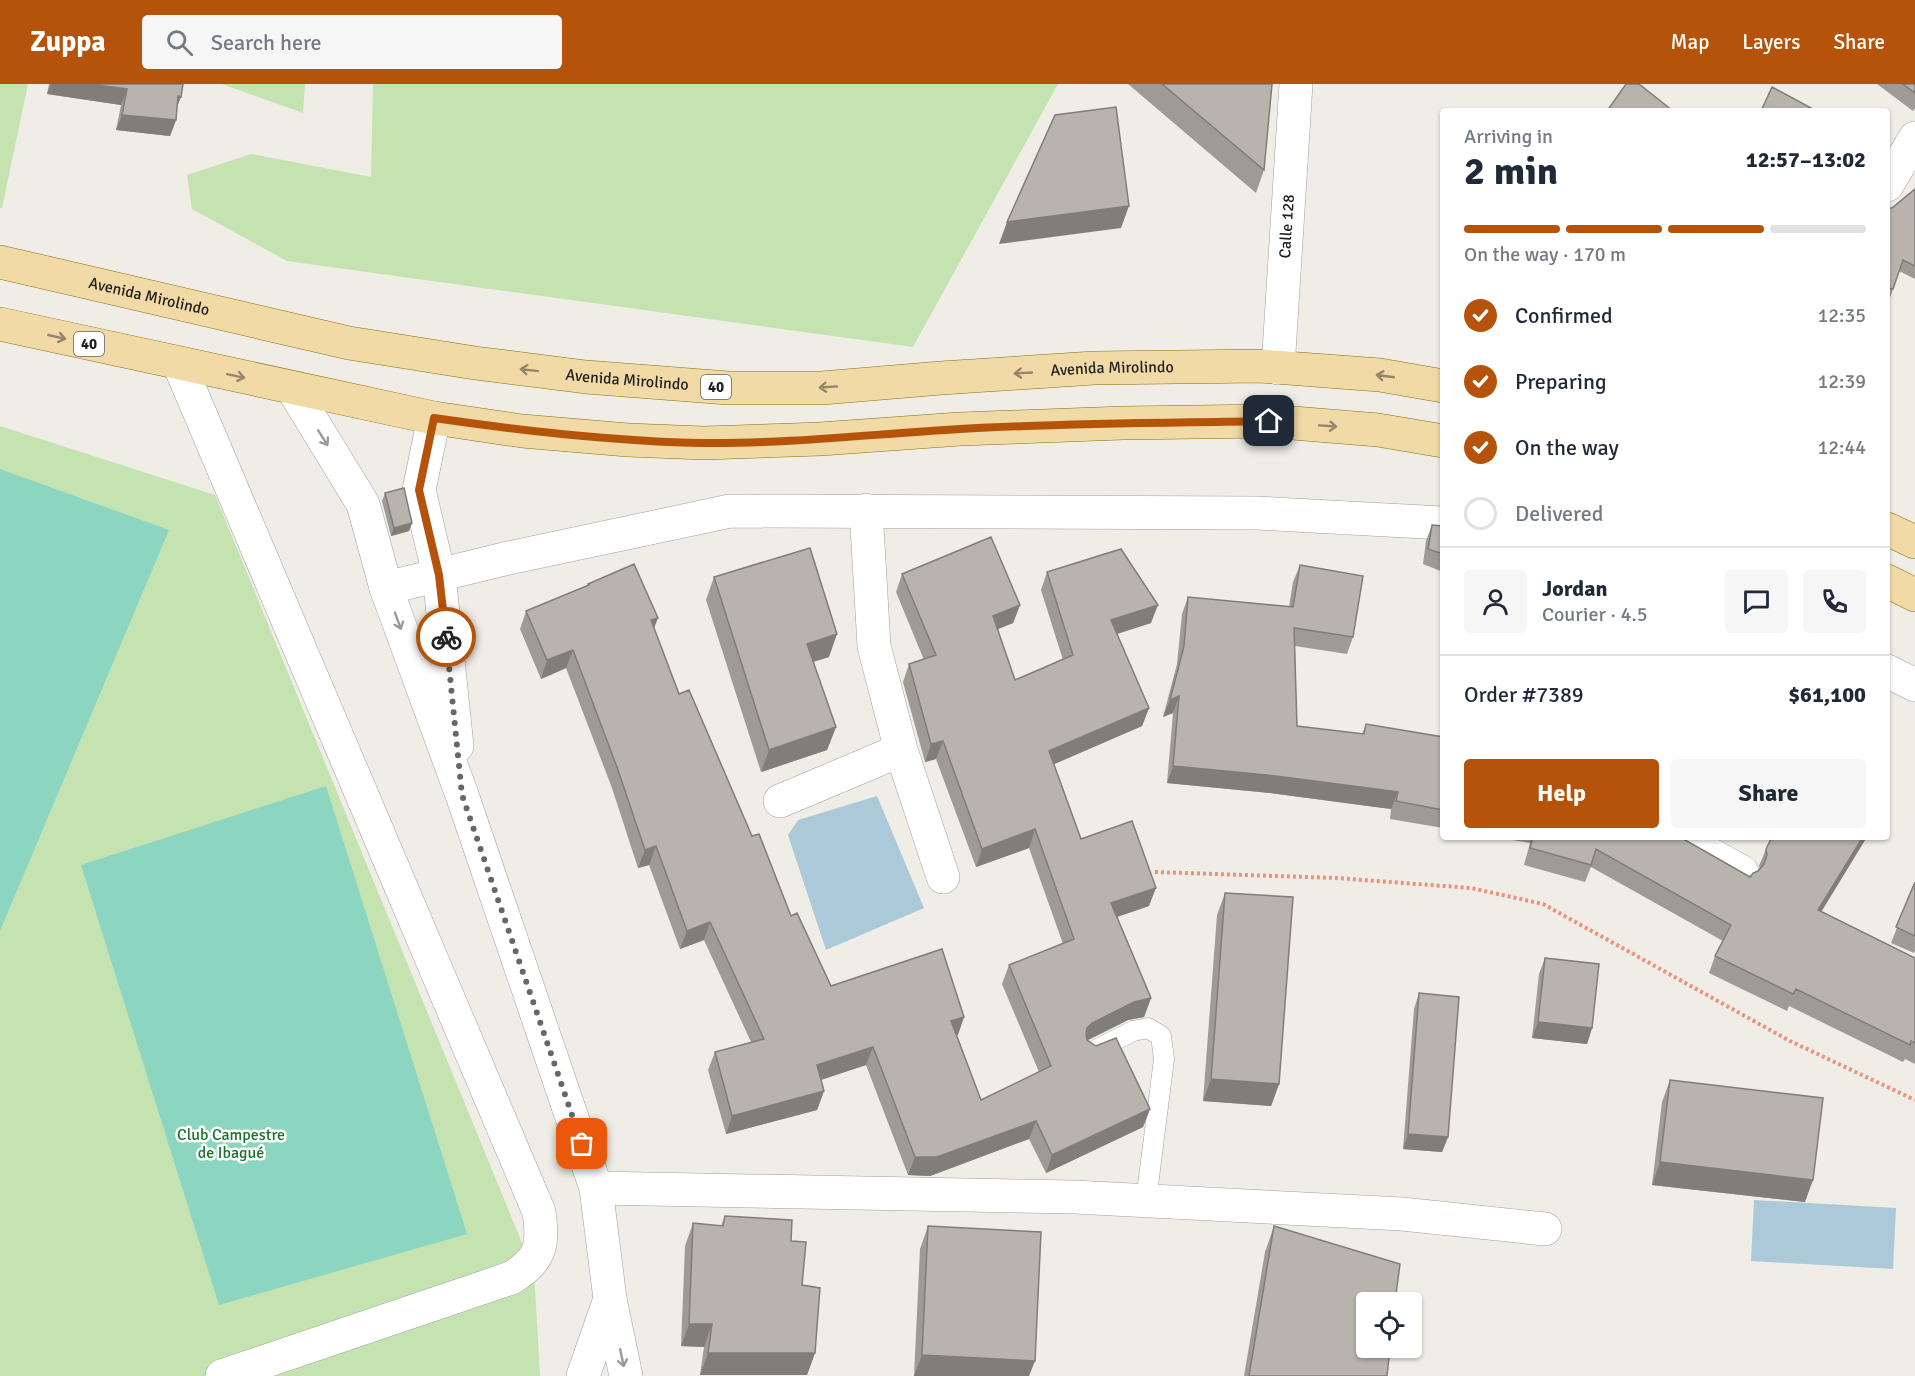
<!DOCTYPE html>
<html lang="en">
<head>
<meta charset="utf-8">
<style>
  :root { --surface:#fff; --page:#f6f6f7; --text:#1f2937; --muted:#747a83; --line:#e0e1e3; --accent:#b45309 }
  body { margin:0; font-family:Signika,sans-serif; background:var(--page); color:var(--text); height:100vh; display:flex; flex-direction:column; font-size:22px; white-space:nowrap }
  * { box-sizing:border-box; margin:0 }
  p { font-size:20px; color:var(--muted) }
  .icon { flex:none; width:33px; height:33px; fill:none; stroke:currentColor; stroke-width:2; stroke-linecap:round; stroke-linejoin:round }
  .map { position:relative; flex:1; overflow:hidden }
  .details { position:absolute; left:1440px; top:24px; width:450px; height:732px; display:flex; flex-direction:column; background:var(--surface); border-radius:6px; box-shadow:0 2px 4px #0004 }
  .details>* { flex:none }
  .fabs { position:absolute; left:1356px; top:1208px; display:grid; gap:12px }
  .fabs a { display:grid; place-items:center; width:66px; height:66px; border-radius:6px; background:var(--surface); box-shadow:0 2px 4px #0004; font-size:30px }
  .pin { position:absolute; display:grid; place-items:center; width:51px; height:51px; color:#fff; margin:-26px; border-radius:12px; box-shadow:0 3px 9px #0006 }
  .courier { position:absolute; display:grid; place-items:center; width:60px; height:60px; margin:-30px; border:4px solid #b45309; border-radius:50%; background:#fff; color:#222; box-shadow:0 2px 8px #0007 }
  .overview em { font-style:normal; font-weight:700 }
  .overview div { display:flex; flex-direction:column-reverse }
  .overview { display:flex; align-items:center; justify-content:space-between; height:102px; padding:0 24px }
  h1 { font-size:39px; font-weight:700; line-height:45px }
  .bar { display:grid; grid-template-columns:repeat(4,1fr); gap:9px 6px; align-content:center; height:72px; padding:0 24px }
  .bar i { height:8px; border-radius:4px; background:var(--line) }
  .bar .selected { background:var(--accent) }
  .bar p { grid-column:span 4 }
  .line { display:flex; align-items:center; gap:15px; padding:0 24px; border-top:2px solid var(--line) }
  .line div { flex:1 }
  .round { display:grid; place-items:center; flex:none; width:63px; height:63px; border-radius:6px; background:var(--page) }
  ol { padding:0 24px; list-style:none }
  li { display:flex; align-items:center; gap:18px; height:66px }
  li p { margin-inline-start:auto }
  li .icon { padding:6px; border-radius:50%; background:var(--accent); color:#fff; stroke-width:4 }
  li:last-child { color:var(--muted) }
  li i { width:33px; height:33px; border:3px solid var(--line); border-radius:50% }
  .action { display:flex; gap:12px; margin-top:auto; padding:12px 24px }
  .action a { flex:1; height:69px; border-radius:6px; background:var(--accent); color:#fff; font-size:24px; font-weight:700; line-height:69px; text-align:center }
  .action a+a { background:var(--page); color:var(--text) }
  header { display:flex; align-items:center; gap:36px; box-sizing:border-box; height:84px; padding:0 30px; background:var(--accent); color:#fff }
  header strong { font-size:28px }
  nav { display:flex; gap:33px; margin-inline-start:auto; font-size:21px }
  .search { width:420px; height:54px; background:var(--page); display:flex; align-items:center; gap:15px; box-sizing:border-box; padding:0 21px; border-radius:6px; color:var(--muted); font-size:22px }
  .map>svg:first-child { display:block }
  .grass { fill:#c4e3b1 }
  .pitch { fill:#8cd6c1 }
  .water { fill:#abc9d8 }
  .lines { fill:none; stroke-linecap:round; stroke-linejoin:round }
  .service-casing { stroke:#a0a0a0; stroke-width:21 }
  .minor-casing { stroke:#a0a0a0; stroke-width:34 }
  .primary-casing { stroke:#8a6f0f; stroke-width:34 }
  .path { stroke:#ec927a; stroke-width:4; stroke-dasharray:3 3; stroke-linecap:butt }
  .service { stroke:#fff; stroke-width:20 }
  .minor { stroke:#fff; stroke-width:33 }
  .primary { stroke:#f2daa7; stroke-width:33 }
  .wall { fill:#9e9a94 }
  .shaded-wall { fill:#817d78 }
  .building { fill:#b8b3ac; stroke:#817d78; stroke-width:1.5 }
  .oneway { stroke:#93866a }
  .oneway2 { stroke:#9a9a9a }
  .done { stroke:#686765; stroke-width:6; stroke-dasharray:0 10.8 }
  .route { stroke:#b45309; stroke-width:8 }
  .labels { text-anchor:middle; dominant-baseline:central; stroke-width:5; stroke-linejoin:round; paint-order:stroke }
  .shield { fill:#fff; stroke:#626262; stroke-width:1.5 }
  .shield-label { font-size:15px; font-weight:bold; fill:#1f1f1f }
  .street-label { font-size:16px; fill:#1f1f1f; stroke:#fff }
  .park-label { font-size:16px; fill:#177329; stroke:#fff }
</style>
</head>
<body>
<header>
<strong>Zuppa</strong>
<div class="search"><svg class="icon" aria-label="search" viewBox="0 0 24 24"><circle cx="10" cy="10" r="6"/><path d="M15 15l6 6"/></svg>Search here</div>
<nav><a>Map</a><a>Layers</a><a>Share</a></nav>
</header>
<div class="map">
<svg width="1915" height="1292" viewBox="0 0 1915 1292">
  <rect width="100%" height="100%" fill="#efede6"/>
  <path class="grass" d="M 0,0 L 28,0 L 2,124 L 0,124 Z
    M 222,0 L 305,0 L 303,29 Z
    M 373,0 L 1058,0 L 913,263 L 287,177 L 192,125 L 187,91 L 251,70 L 371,93 Z
    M 0,342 L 215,411 L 534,1188 L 540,1292 L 0,1292 Z"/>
  <path class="pitch" d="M 0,385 L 169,446 L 0,847 Z
    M 326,702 L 467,1150 L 219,1221 L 81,781 Z"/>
  <path class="water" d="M 877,712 L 924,824 L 826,866 L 788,751 L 798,736 Z
    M 1754,1116 L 1896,1124 L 1893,1185 L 1751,1177 Z"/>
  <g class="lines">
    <g class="service-casing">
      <path id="service" d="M 1094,967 L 1133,947 L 1148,944 L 1161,952 L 1164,975 L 1146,1117"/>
    </g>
    <g class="minor-casing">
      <g id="minor">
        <path d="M 1887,101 L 1915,54"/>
        <path d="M 179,280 L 539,1128 C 544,1161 541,1176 511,1194 L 222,1292"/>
        <path id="s1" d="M 1278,284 L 1296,0"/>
        <path d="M 292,304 L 363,420 L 386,504 L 462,711 L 596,1104 L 610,1215 L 626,1292"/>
        <path d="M 434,334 L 419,406 L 439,491 L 457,662"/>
        <path d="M 866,426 L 874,562 L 901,666 L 943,793"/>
        <path d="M 386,504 L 504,475 L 730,427 L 1257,429 L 1443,439"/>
        <path d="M 1887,587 L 1915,601"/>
        <path d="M 780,717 L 901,666"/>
        <path d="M 1679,753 L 1742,788"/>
        <path d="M 596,1104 L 1074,1113 L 1402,1130 L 1545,1145"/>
        <path d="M 583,1292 L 610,1215"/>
      </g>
    </g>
    <g class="primary-casing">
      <g id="primary">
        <path id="s2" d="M 0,178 L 349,259 L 475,279 L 586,293 L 728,304 L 822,304 L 941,294 L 1094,284 L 1260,282 L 1380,291 L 1443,302"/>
        <path d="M 0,240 L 434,334 L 522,347 L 628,356 L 704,359 L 820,355 L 960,345 L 1123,339 L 1269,337 L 1378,346 L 1443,357"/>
        <path d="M 1887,445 L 1915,458"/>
        <path d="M 1887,497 L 1915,511"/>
      </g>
    </g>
    <path class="path" d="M 1155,788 L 1336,794 L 1471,804 L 1543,820 L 1790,957 L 1915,1016"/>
    <use href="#service" class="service"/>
    <use href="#minor" class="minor"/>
    <use href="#primary" class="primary"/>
  </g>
  <path class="wall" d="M 49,0 L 183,0 L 177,25 L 176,36 L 170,52 L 116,46 L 121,21 L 47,10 Z
    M 1128,0 L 1272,0 L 1264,86 L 1256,109 Z
    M 1877,0 L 1915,0 L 1915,24 L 1913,27 Z
    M 1915,105 L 1915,195 L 1899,187 L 1889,217 L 1887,216 L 1887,127 Z
    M 385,409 L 412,439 L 409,447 L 391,452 L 382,417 Z
    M 1432,441 L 1443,442 L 1443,488 L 1423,480 L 1426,457 Z
    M 1300,481 L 1353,553 L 1347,570 L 1295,562 L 1297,642 L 1362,650 L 1366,640 L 1443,653 L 1443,744 L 1390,735 L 1391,725 L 1270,709 L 1167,699 L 1173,629 L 1163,633 L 1177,580 L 1182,530 L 1188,513 L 1289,523 L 1293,498 Z
    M 1047,488 L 1151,539 L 1117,550 L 1149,624 L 1142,642 L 1054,680 L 1081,755 L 1149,822 L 1117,833 L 1151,914 L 1144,933 L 1128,936 L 1088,956 L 1150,1025 L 1143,1043 L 1046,1089 L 1029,1055 L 930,1092 L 908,1091 L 866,981 L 821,996 L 824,1007 L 817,1026 L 726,1050 L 708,986 L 715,968 L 751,958 L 704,856 L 680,865 L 649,781 L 638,784 L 612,704 L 566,584 L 541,595 L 520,545 L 526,527 L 587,502 L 588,500 L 654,544 L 679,610 L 752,752 L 791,832 L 831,902 L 964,933 L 957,951 L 981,1016 L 1039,988 L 1002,900 L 1009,881 L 1063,860 L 1029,764 L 976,783 L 936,675 L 925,678 L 903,598 L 909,580 L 924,576 L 896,508 L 902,490 L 1020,521 L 1013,539 L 997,545 L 1015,596 L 1063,576 L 1041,506 Z
    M 714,493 L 829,573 L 813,578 L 836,643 L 827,666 L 761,688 L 706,516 Z
    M 1494,753 L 1680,753 L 1750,793 L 1760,785 L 1759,782 L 1766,765 L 1821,827 L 1915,874 L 1915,980 L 1905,975 L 1903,978 L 1789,922 L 1787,927 L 1709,889 L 1715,872 L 1723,857 L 1591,783 L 1585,798 L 1524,781 L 1530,759 Z
    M 1915,798 L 1915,866 L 1914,869 L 1891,859 Z
    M 1225,809 L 1279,1000 L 1271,1022 L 1203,1017 L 1217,831 Z
    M 1545,874 L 1592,944 L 1587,960 L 1532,954 L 1539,890 Z
    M 1419,909 L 1448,1053 L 1442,1068 L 1403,1065 L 1414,925 Z
    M 1670,996 L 1805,1118 L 1652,1101 L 1662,1018 Z
    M 725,1132 L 791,1157 L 802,1201 L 815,1269 L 807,1291 L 700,1291 L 704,1263 L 681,1262 L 685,1162 L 693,1139 L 721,1142 Z
    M 928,1142 L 1029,1292 L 914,1292 L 920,1165 Z
    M 1274,1142 L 1387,1292 L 1244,1292 L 1265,1168 Z"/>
  <path class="shaded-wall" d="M 51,0 L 89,0 L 127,5 L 121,21 L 47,10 Z
    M 178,12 L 181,13 L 175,28 Z
    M 122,31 L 176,36 L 170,52 L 116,46 Z
    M 1129,122 L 1121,144 L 999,160 L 1007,138 Z
    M 412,439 L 409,447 L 391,452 L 394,444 Z
    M 1020,521 L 1013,539 L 986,550 L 993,532 Z
    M 1158,521 L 1151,539 L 1104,554 L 1111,536 Z
    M 658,534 L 651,552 L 651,536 Z
    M 837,550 L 829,573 L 799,582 L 807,560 Z
    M 573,566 L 566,584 L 541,595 L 547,576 Z
    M 1179,612 L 1173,629 L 1163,633 L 1170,616 Z
    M 1149,624 L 1142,642 L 1043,685 L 1049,667 Z
    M 836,643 L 827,666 L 761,688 L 769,666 Z
    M 943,657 L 936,675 L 925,678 L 931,660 Z
    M 1173,682 L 1276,692 L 1398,708 L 1391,725 L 1270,709 L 1167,699 Z
    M 1035,745 L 1029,764 L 976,783 L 982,765 Z
    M 1863,753 L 1867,753 L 1812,843 L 1818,826 Z
    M 656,762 L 649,781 L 638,784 L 645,766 Z
    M 1156,804 L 1149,822 L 1105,837 L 1111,819 Z
    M 710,838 L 704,856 L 680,865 L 687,847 Z
    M 1151,914 L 1144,933 L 1128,936 L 1086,957 L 1081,962 L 1087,944 L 1092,939 L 1134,918 Z
    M 964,933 L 958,951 L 945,955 L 951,937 Z
    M 1538,938 L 1592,944 L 1587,960 L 1532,954 Z
    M 873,963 L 866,981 L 811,999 L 817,981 Z
    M 1211,995 L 1279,1000 L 1271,1022 L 1203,1017 Z
    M 824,1007 L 817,1026 L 726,1050 L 732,1032 Z
    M 1150,1025 L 1143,1043 L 1046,1089 L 1052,1071 Z
    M 1036,1037 L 1029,1055 L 930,1092 L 908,1091 L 915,1073 Z
    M 1408,1050 L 1448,1053 L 1442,1068 L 1403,1065 Z
    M 1660,1078 L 1813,1096 L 1805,1118 L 1652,1101 Z
    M 689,1240 L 712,1240 L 704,1263 L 681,1262 Z
    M 708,1269 L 815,1269 L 807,1291 L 700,1291 Z
    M 922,1271 L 1035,1277 L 1029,1292 L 914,1292 Z"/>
  <path class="building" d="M 89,0 L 183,0 L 181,13 L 178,12 L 176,36 L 122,31 L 127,5 Z
    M 1162,0 L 1272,0 L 1264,86 Z
    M 1626,0 L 1639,0 L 1673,27 L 1607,27 Z
    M 1903,0 L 1915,0 L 1915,9 Z
    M 1772,3 L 1813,25 L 1812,27 L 1761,27 Z
    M 1116,23 L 1129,122 L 1007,138 L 1055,31 Z
    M 1915,105 L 1915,182 L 1903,176 L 1893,205 L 1887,204 L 1887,127 L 1889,124 L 1892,124 Z
    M 404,404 L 412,439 L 394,444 L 385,409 Z
    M 1432,441 L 1443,442 L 1443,470 L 1428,465 Z
    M 991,453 L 1020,521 L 993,532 L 1015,596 L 1073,571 L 1047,488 L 1121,465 L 1158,521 L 1111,536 L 1149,624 L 1049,667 L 1081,755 L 1132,737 L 1156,804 L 1111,819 L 1151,914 L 1134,918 L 1092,939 L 1087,944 L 1086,950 L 1087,956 L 1096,962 L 1116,954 L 1150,1025 L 1052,1071 L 1036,1037 L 937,1073 L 915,1073 L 873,963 L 817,981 L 824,1007 L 732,1032 L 715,968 L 764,955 L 710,838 L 687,847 L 656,762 L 645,766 L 618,686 L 573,566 L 547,576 L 526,527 L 589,501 L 588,500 L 634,480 L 658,534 L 651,536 L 679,610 L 689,606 L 752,752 L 759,750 L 791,832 L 797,829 L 831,902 L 942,865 L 964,933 L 951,937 L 981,1016 L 1051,982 L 1009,881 L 1074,855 L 1035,745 L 982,765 L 943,657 L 931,660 L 909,580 L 936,571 L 902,490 Z
    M 810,464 L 837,550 L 807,560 L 836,643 L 769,666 L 714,493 Z
    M 1300,481 L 1363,492 L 1353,553 L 1294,544 L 1297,642 L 1364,650 L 1366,640 L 1443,653 L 1443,726 L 1396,717 L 1398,708 L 1276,692 L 1173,682 L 1179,612 L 1170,616 L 1184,562 L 1188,513 L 1293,523 Z
    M 1533,753 L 1680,753 L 1750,793 L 1753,789 L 1758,787 L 1764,780 L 1767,771 L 1766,765 L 1772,753 L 1863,753 L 1818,826 L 1915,874 L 1915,959 L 1911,957 L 1910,961 L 1796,905 L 1793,910 L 1715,872 L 1731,841 L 1596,765 L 1591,781 L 1530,764 Z
    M 1915,798 L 1915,852 L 1896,843 Z
    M 1225,809 L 1293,813 L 1279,1000 L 1211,995 Z
    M 1545,874 L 1599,880 L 1592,944 L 1538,938 Z
    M 1419,909 L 1459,913 L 1448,1053 L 1408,1050 Z
    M 1670,996 L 1823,1014 L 1813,1096 L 1660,1078 Z
    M 725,1132 L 792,1136 L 791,1157 L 806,1158 L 802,1201 L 820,1204 L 815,1269 L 708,1269 L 712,1240 L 689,1240 L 693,1139 L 723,1142 Z
    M 928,1142 L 1041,1148 L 1035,1277 L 922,1271 Z
    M 1274,1142 L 1400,1180 L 1395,1218 L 1366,1218 L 1366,1263 L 1390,1263 L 1387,1292 L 1249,1292 Z"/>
  <defs><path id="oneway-shaft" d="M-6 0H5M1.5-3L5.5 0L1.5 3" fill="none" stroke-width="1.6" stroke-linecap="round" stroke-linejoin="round" transform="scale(1.5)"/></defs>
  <g class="oneway">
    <use href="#oneway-shaft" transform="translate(57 253) rotate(13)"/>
    <use href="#oneway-shaft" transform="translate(529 286) rotate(-173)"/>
    <use href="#oneway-shaft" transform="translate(1023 289) rotate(177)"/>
    <use href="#oneway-shaft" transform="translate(236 292) rotate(12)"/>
    <use href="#oneway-shaft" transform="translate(1385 292) rotate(-172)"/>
    <use href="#oneway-shaft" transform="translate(828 303) rotate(176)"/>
    <use href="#oneway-shaft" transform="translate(1328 342) rotate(4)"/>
  </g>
  <g class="oneway2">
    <use href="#oneway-shaft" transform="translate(323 354) rotate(58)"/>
    <use href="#oneway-shaft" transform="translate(398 537) rotate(70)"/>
    <use href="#oneway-shaft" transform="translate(622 1274) rotate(78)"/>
  </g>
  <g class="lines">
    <path class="done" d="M 446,553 L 462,711 L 582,1060"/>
    <path class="route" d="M 446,553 L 439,491 L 419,406 L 434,334 C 523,347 611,357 701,359 C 787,360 874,350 960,345 C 1063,339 1166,339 1269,337"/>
  </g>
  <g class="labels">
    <g class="shield">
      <rect x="74" y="248" width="30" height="24" rx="4.5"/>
      <rect x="701" y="291" width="30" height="24" rx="4.5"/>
    </g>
    <g class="shield-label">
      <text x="89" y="260">40</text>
      <text x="716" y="303">40</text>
    </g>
    <g class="street-label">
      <text stroke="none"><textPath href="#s1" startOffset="142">Calle 128</textPath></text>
      <text stroke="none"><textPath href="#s2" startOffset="153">Avenida Mirolindo</textPath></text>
      <text stroke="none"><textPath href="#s2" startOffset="1125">Avenida Mirolindo</textPath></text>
      <text stroke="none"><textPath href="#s2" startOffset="639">Avenida Mirolindo</textPath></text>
    </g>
    <g class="park-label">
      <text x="231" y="1051">Club Campestre<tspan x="231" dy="18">de Ibagué</tspan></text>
    </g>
  </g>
</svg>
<div class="fabs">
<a><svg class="icon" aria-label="locate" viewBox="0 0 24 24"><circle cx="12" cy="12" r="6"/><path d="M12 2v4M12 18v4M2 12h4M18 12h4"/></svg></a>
</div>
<div class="pin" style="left:582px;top:1060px;background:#ea580c"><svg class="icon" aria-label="bag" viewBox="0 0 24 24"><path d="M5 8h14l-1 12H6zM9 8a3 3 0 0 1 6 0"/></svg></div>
<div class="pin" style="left:1269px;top:337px;background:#1f2937"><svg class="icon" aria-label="home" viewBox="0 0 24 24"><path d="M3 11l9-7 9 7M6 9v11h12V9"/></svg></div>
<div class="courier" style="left:446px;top:553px"><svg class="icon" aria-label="bike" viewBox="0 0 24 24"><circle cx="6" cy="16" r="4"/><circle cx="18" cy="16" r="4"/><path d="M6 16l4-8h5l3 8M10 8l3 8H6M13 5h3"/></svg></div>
<section class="details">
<div class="overview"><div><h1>2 min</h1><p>Arriving in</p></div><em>12:57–13:02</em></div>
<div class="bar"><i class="selected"></i><i class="selected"></i><i class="selected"></i><i></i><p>On the way · 170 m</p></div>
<ol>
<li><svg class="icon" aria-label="check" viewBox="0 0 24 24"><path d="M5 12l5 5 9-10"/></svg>Confirmed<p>12:35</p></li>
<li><svg class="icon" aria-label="check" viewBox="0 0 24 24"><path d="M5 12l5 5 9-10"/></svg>Preparing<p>12:39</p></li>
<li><svg class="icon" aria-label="check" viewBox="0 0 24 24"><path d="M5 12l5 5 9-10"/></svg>On the way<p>12:44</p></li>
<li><i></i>Delivered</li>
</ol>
<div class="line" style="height:108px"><a class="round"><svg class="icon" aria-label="person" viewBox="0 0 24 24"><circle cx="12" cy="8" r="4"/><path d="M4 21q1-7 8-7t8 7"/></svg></a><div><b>Jordan</b><p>Courier · 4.5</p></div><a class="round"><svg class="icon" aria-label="chat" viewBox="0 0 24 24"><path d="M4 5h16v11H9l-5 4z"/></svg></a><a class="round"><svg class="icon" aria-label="phone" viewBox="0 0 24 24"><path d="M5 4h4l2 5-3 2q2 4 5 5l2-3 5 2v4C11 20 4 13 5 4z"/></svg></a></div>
<div class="line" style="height:78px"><div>Order #7389</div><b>$61,100</b></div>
<div class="action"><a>Help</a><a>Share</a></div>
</section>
</div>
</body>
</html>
